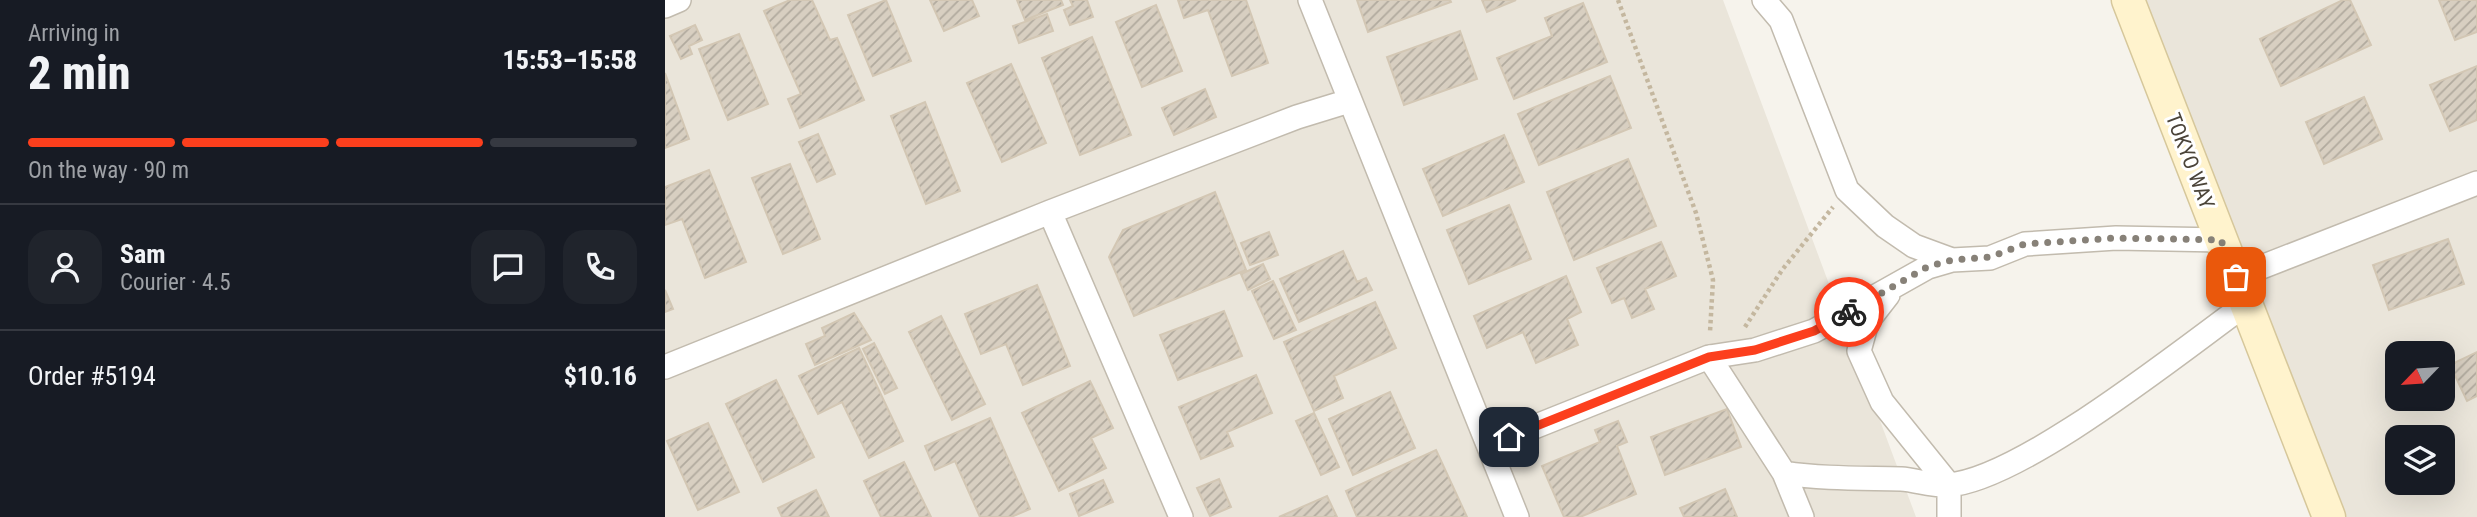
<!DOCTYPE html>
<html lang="en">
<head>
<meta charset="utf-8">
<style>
  :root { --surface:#171b24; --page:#20242c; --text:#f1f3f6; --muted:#9ea1a6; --line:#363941; --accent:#fc3f1d }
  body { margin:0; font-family:"Roboto Condensed",sans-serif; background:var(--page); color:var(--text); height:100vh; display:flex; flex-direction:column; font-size:26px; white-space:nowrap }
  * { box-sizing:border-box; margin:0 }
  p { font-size:23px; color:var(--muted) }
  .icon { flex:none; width:38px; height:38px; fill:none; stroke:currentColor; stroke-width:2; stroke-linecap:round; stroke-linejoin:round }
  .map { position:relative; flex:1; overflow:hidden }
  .side { display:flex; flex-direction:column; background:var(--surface); width:665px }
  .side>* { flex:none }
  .needle { width:46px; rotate:245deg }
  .controls { position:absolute; left:1720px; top:341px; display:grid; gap:14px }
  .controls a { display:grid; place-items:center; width:70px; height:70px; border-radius:14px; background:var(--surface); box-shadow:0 7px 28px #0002; font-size:35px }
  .pin { position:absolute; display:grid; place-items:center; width:60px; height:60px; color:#fff; margin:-30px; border-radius:14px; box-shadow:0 4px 10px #0006 }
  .courier { position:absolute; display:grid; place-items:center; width:70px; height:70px; margin:-35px; border:5px solid #fc3f1d; border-radius:50%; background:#fff; color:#222; box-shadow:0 2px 9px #0007 }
  .overview em { font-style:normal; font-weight:800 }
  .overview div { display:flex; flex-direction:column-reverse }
  .overview { display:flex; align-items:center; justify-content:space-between; height:119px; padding:0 28px }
  h1 { font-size:46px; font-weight:800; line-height:52px }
  .bar { display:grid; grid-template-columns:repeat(4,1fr); gap:10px 7px; align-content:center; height:84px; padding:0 28px }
  .bar i { height:9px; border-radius:5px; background:var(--line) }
  .bar .active { background:var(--accent) }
  .bar p { grid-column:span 4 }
  .line { display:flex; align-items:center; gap:18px; padding:0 28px; border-top:2px solid var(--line) }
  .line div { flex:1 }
  .round { display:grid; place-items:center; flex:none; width:74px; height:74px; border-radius:21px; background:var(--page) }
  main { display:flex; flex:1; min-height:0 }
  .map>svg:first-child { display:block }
  .residential { fill:#eae5da; fill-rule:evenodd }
  .building { fill:url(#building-hatch); stroke:#d3c7b4; stroke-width:2 }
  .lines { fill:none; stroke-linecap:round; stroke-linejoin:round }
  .minor-casing { stroke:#c2bbae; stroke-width:26 }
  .secondary-casing { stroke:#d6c79b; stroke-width:35 }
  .path { stroke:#c4b79f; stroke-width:4.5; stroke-dasharray:3.5 3.5; stroke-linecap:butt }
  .minor { stroke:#fff; stroke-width:23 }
  .secondary { stroke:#fff3cd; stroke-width:32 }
  .done { stroke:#878178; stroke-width:7; stroke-dasharray:0 12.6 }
  .route { stroke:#fc3f1d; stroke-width:9 }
  .labels { text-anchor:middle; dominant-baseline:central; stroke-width:6; stroke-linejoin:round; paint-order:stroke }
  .street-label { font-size:21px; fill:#4b4439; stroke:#fff }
</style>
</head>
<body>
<main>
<section class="side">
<div class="overview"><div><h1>2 min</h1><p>Arriving in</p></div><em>15:53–15:58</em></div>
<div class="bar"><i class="active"></i><i class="active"></i><i class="active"></i><i></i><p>On the way · 90 m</p></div>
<div class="line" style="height:126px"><a class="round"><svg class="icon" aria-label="person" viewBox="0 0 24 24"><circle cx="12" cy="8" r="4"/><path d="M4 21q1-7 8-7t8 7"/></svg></a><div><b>Sam</b><p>Courier · 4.5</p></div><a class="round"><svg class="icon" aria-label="chat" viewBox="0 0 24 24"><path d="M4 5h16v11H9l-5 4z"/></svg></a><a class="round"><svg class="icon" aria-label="phone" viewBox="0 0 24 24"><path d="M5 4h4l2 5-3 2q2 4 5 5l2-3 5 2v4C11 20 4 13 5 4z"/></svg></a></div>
<div class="line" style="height:91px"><div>Order #5194</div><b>$10.16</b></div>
</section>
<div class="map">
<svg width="1812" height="517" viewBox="0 0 1812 517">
  <defs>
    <pattern id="building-hatch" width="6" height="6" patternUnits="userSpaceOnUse" patternTransform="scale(1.75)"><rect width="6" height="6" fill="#d8cfc1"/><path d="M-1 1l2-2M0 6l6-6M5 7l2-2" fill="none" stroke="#b1aa9e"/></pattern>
  </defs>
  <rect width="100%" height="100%" fill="#f6f3ec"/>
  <path class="residential" d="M 0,0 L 1058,0 L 1251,517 L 0,517 Z
    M 1456,0 L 1812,0 L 1812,517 L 1651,517 ZM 1732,354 L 1778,354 L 1778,399 L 1732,399 ZM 1732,438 L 1778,438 L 1778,483 L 1732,483 Z"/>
  <path class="building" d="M 125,0 L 147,0 L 165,40 L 172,38 L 199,100 L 135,128 L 123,99 L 136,94 L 99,11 Z
    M 221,0 L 246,61 L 208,76 L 183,15 Z
    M 265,0 L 307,0 L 314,16 L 279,31 Z
    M 352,0 L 396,0 L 398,5 L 360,20 Z
    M 405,0 L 422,0 L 428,17 L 405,25 L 399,10 L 408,6 Z
    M 513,0 L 581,0 L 603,63 L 567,76 L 543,10 L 519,18 Z
    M 692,0 L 785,0 L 786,2 L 703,32 Z
    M 817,0 L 851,0 L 822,12 Z
    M 1678,0 L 1685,0 L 1706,45 L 1616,86 L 1595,39 Z
    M 1774,0 L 1812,0 L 1812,32 L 1790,40 Z
    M 918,3 L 942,62 L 849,99 L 832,58 L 887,36 L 880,18 Z
    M 491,5 L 517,71 L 477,87 L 451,22 Z
    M 382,14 L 388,31 L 354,43 L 348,26 Z
    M 30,25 L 37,40 L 24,46 L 27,54 L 16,59 L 5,36 Z
    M 795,31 L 812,79 L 739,105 L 722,57 Z
    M 74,34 L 103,104 L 63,120 L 34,49 Z
    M 427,37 L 466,135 L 415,155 L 377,58 Z
    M 346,64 L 381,143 L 337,162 L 302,83 Z
    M 1812,66 L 1812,120 L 1785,131 L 1765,85 Z
    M 0,73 L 24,139 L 0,148 Z
    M 945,76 L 966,128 L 874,165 L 853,114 Z
    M 540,89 L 551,117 L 509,135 L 497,108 Z
    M 1699,97 L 1717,139 L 1659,164 L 1641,122 Z
    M 260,102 L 295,191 L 261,204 L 226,116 Z
    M 153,134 L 170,174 L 152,182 L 134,142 Z
    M 839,135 L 859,182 L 778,216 L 758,169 Z
    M 963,159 L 991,226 L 909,260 L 882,192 Z
    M 125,164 L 155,239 L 118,254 L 87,178 Z
    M 44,170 L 81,262 L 40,278 L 17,219 L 0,225 L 0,187 Z
    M 550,192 L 581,270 L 469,316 L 444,257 L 458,230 Z
    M 844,205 L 866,259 L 804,284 L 782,230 Z
    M 604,232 L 613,255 L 585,265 L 576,243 Z
    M 1783,239 L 1799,284 L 1724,310 L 1708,265 Z
    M 996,242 L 1011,276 L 980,289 L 989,309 L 967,318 L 959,298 L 947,303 L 932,268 Z
    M 678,251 L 692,282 L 701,278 L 707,290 L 634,322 L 615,279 Z
    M 598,264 L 605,279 L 583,290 L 576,274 Z
    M 901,276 L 916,312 L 902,319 L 913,345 L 871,363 L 858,332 L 822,348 L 809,316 Z
    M 608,281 L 631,330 L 609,339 L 587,291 Z
    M 372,285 L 405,366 L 358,385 L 341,344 L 316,354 L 300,314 Z
    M 0,290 L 8,309 L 0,312 Z
    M 710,302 L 731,348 L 669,376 L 678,398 L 649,411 L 619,342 Z
    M 559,311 L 577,356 L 513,380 L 495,335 Z
    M 189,313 L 206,340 L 150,365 L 141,344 L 160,336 L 157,328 Z
    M 276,316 L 320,404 L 287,420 L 244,332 Z
    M 209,343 L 232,388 L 220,394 L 198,349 Z
    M 194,348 L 238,441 L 204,458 L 177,402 L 153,414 L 134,376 Z
    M 1812,352 L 1812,396 L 1802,401 L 1785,365 Z
    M 591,375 L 607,413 L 562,432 L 568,446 L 536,459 L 514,407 Z
    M 111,380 L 149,457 L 98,482 L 61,404 Z
    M 425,381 L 448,428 L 426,438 L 441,468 L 394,491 L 357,413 Z
    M 725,392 L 750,448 L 688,475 L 664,419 Z
    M 1062,409 L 1076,447 L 1000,475 L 986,437 Z
    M 649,413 L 674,467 L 656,475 L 631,421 Z
    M 325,418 L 365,509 L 346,517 L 315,517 L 290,461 L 270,470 L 260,446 Z
    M 953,421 L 962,442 L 952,446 L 971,494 L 915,517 L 899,517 L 877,466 L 935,442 L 930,430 Z
    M 43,423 L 74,492 L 33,510 L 2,441 Z
    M 771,450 L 802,517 L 692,517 L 681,491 Z
    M 239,462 L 266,517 L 216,517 L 199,481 Z
    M 554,479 L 566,507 L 545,516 L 532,488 Z
    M 438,480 L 448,502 L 414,516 L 405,494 Z
    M 1060,489 L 1072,517 L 1019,517 L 1015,508 Z
    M 151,490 L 164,517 L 117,517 L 113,508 Z
    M 662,496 L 672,517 L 614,517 Z"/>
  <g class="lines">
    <g class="minor-casing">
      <path id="minor" d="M 645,0 L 852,517
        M 1099,0 L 1116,20 L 1182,190 L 1220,226 L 1249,246 L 1287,260
        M 0,6 L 14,0
        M 385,212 L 516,517
        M 1571,277 L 1812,183
        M 1223,295 L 1202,322 L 1194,351 L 1217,402 L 1284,485 L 1284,517
        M 1044,357 L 1119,473 L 1137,517
        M 0,367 L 385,212 L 632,117 L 684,101
        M 824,445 L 1044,357 L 1090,350 L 1149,331 L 1263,267 L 1287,260 L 1325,258 L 1360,244 L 1451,238 L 1556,240
        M 1119,473 C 1158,479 1196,478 1236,479 C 1251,480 1268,486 1283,485 C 1356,480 1517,350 1581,304"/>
    </g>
    <g class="secondary-casing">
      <path id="secondary" d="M 1463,0 L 1664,517"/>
    </g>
    <path class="path" d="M 953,0 L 1031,213 L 1048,280 L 1045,332
      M 1080,327 L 1117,270 L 1168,207"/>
    <use href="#minor" class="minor"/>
    <use href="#secondary" class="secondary"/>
  </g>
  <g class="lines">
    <path class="done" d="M 1184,312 L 1262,267 L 1287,260 L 1325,257 L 1360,244 L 1451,238 L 1556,240 L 1571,277"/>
    <path class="route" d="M 844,437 L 1044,357 L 1090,350 L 1149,331 L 1184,312"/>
  </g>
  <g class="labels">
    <g class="street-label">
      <text transform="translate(1525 161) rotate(69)">TOKYO WAY</text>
    </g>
  </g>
</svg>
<div class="controls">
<a><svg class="needle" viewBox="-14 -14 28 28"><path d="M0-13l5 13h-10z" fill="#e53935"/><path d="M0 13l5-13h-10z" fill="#9ea1a6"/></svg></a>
<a><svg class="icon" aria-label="layers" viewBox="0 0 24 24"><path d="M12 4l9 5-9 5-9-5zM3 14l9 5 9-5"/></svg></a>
</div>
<div class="pin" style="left:1571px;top:277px;background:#ea580c"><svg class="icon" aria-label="bag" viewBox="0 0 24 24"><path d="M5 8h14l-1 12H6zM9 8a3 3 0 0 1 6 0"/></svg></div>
<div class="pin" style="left:844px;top:437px;background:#1f2937"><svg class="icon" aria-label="home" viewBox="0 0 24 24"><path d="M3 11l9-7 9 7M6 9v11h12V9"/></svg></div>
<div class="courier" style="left:1184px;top:312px"><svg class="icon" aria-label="bike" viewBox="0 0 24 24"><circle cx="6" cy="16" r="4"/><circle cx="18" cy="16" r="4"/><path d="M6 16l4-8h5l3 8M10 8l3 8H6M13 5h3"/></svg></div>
</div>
</main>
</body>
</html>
